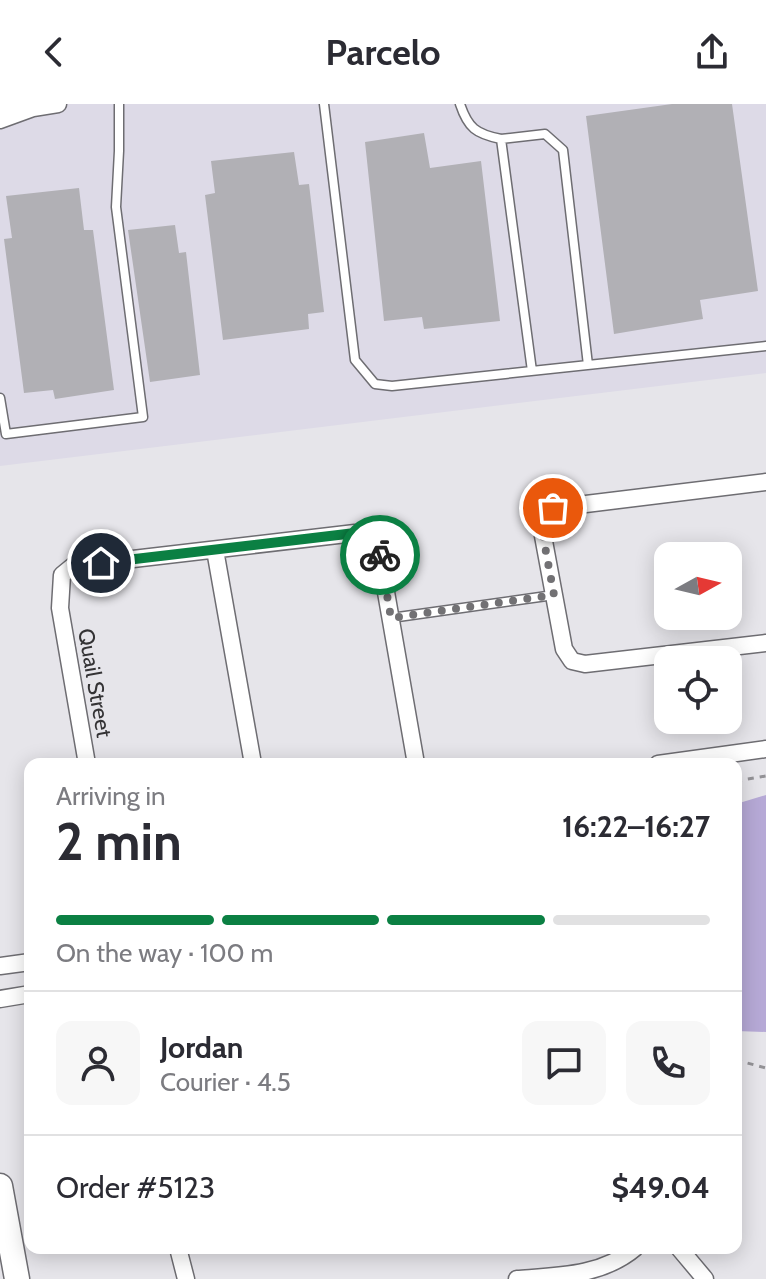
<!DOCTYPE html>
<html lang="en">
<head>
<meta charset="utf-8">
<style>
  :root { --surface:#fff; --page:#f7f7f7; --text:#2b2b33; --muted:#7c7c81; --line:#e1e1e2; --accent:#0b8043 }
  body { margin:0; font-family:Cabin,sans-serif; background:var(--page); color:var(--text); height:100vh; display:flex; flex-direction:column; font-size:30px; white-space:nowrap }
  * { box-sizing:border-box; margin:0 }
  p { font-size:26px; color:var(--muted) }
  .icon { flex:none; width:44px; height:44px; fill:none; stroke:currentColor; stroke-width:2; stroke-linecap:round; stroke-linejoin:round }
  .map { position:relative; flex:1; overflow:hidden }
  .sheet { position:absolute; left:24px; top:654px; width:718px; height:496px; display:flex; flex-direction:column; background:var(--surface); border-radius:16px; box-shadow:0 4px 20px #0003 }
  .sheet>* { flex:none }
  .needle { width:52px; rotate:82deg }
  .buttons { position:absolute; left:654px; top:438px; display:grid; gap:16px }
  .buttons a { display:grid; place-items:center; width:88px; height:88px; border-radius:16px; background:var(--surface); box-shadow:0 4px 20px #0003; font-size:40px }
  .pin { position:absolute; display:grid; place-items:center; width:68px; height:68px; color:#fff; margin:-34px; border:4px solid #fff; border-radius:50%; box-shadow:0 2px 8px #0007 }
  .courier { position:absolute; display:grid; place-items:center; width:80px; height:80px; margin:-40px; border:6px solid #0b8043; border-radius:50%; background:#fff; color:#222; box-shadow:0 2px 10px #0007 }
  .summary em { font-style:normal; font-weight:700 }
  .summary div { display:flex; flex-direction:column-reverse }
  .summary { display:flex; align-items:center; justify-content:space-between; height:136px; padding:0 32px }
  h1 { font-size:52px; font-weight:700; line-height:60px }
  .bar { display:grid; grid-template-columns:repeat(4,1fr); gap:12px 8px; align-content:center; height:96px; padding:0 32px }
  .bar i { height:10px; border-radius:6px; background:var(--line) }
  .bar .current { background:var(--accent) }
  .bar p { grid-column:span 4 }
  .line { display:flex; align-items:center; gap:20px; padding:0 32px; border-top:2px solid var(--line) }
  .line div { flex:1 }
  .round { display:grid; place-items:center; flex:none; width:84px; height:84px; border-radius:16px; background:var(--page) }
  header { display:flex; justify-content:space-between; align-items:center; height:104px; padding:0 32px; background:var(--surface); font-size:36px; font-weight:700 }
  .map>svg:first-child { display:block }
  .built { fill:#dddae7 }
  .water { fill:#b6a9d6 }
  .building { fill:#b1b0b5 }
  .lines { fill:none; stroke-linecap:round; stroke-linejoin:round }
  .lane-casing { stroke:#6e6d72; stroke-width:11 }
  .street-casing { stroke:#6e6d72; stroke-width:19 }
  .secondary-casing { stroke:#6e6d72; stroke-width:27 }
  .path { stroke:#939296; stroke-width:3; stroke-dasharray:6 6; stroke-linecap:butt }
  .lane { stroke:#fff; stroke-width:8 }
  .street { stroke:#fff; stroke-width:16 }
  .secondary { stroke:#fff; stroke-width:24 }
  .done { stroke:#727174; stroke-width:8; stroke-dasharray:0 14.4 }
  .route { stroke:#0b8043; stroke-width:10 }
  .labels { text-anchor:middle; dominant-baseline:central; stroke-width:8; stroke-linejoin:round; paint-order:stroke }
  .street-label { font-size:22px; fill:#343335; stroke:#e6e5ea }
</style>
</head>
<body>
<header><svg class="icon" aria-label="back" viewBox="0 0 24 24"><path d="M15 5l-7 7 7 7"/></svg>Parcelo<svg class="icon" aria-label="share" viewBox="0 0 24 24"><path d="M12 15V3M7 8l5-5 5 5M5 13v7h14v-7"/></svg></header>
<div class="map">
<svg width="766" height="1175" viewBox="0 0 766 1175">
  <rect width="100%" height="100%" fill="#e6e5ea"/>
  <path class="built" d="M 0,0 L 766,0 L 766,269 L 0,362 Z"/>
  <path class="water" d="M 766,691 L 766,928 L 736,927 L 736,700 Z"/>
  <path class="building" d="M 672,0 L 732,0 L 758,187 L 700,196 L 703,215 L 614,230 L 586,12 Z
    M 424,29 L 430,64 L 481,57 L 500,217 L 424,225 L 422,213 L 384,217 L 365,38 Z
    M 294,48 L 299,81 L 309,80 L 324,208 L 308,210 L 309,225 L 223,236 L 205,91 L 215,89 L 211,57 Z
    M 79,84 L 84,126 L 93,126 L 114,286 L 55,295 L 53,286 L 24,289 L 4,135 L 12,134 L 6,92 Z
    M 175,121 L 179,149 L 186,148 L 200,271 L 150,278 L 128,126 Z"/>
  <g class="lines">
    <g class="lane-casing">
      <path id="lane" d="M 324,0 L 355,256 L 375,280 L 392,282 L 766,242
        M 460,0 C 468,24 476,30 501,35 L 532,267
        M 501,35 L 545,30 L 563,46 L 588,261
        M 0,294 L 6,330 L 143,313 L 116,103 L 119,47 L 119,0
        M 391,514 L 554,491"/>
    </g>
    <g class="street-casing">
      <path id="street" d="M 0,1 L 27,3
        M 0,16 L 33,4 L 58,0
        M 766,378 L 553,404 L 544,410 L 541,421 L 564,545 L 572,557 L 585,560 L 766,539
        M 215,446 L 253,660
        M 87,660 L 60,504 L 62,471 L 73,462 L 355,429 L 371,433 L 379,448 L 416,660
        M 658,660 L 766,645
        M 0,862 L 30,858
        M 0,895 L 30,890
        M 178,1144 L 186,1175
        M 679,1144 L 705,1175
        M 517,1175 C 558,1172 602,1172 635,1144"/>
    </g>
    <g class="secondary-casing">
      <path id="secondary" d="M 0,1082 L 17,1175"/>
    </g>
    <path class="path" d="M 736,677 L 766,672
      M 736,956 L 766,964"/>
    <use href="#lane" class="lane"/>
    <use href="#street" class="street"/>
    <use href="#secondary" class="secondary"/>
  </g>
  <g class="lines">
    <path class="done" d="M 380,451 L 391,514 L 554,491 L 541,421 L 544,410 L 553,404"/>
    <path class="route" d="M 101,459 L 355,429 L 371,433 L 380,451"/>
  </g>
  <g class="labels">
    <g class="street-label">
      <text transform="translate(95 579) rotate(80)">Quail Street</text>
    </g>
  </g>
</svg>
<div class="buttons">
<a><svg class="needle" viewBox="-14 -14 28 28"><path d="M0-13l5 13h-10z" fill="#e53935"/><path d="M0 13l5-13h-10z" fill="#7c7c81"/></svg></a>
<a><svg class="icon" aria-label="locate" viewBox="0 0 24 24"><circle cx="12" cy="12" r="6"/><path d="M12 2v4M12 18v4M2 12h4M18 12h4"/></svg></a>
</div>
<div class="pin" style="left:553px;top:404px;background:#ea580c"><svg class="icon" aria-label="bag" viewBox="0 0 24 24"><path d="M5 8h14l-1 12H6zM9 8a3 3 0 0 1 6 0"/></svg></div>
<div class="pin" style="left:101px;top:459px;background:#1f2937"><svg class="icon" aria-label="home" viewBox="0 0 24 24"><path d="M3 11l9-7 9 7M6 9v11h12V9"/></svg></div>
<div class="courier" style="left:380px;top:451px"><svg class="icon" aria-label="bike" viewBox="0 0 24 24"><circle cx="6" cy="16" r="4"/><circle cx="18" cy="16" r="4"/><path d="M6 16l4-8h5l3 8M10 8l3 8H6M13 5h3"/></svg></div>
<section class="sheet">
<div class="summary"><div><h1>2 min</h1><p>Arriving in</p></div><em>16:22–16:27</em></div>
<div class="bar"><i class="current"></i><i class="current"></i><i class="current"></i><i></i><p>On the way · 100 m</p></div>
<div class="line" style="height:144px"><a class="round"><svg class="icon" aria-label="person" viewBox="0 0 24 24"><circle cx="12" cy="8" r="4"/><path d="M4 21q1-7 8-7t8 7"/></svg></a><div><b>Jordan</b><p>Courier · 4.5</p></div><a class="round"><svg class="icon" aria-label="chat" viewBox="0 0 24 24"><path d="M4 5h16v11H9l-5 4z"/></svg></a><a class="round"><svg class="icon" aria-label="phone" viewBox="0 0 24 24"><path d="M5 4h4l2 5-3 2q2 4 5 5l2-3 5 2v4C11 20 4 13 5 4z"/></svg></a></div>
<div class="line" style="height:104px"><div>Order #5123</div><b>$49.04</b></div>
</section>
</div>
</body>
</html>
